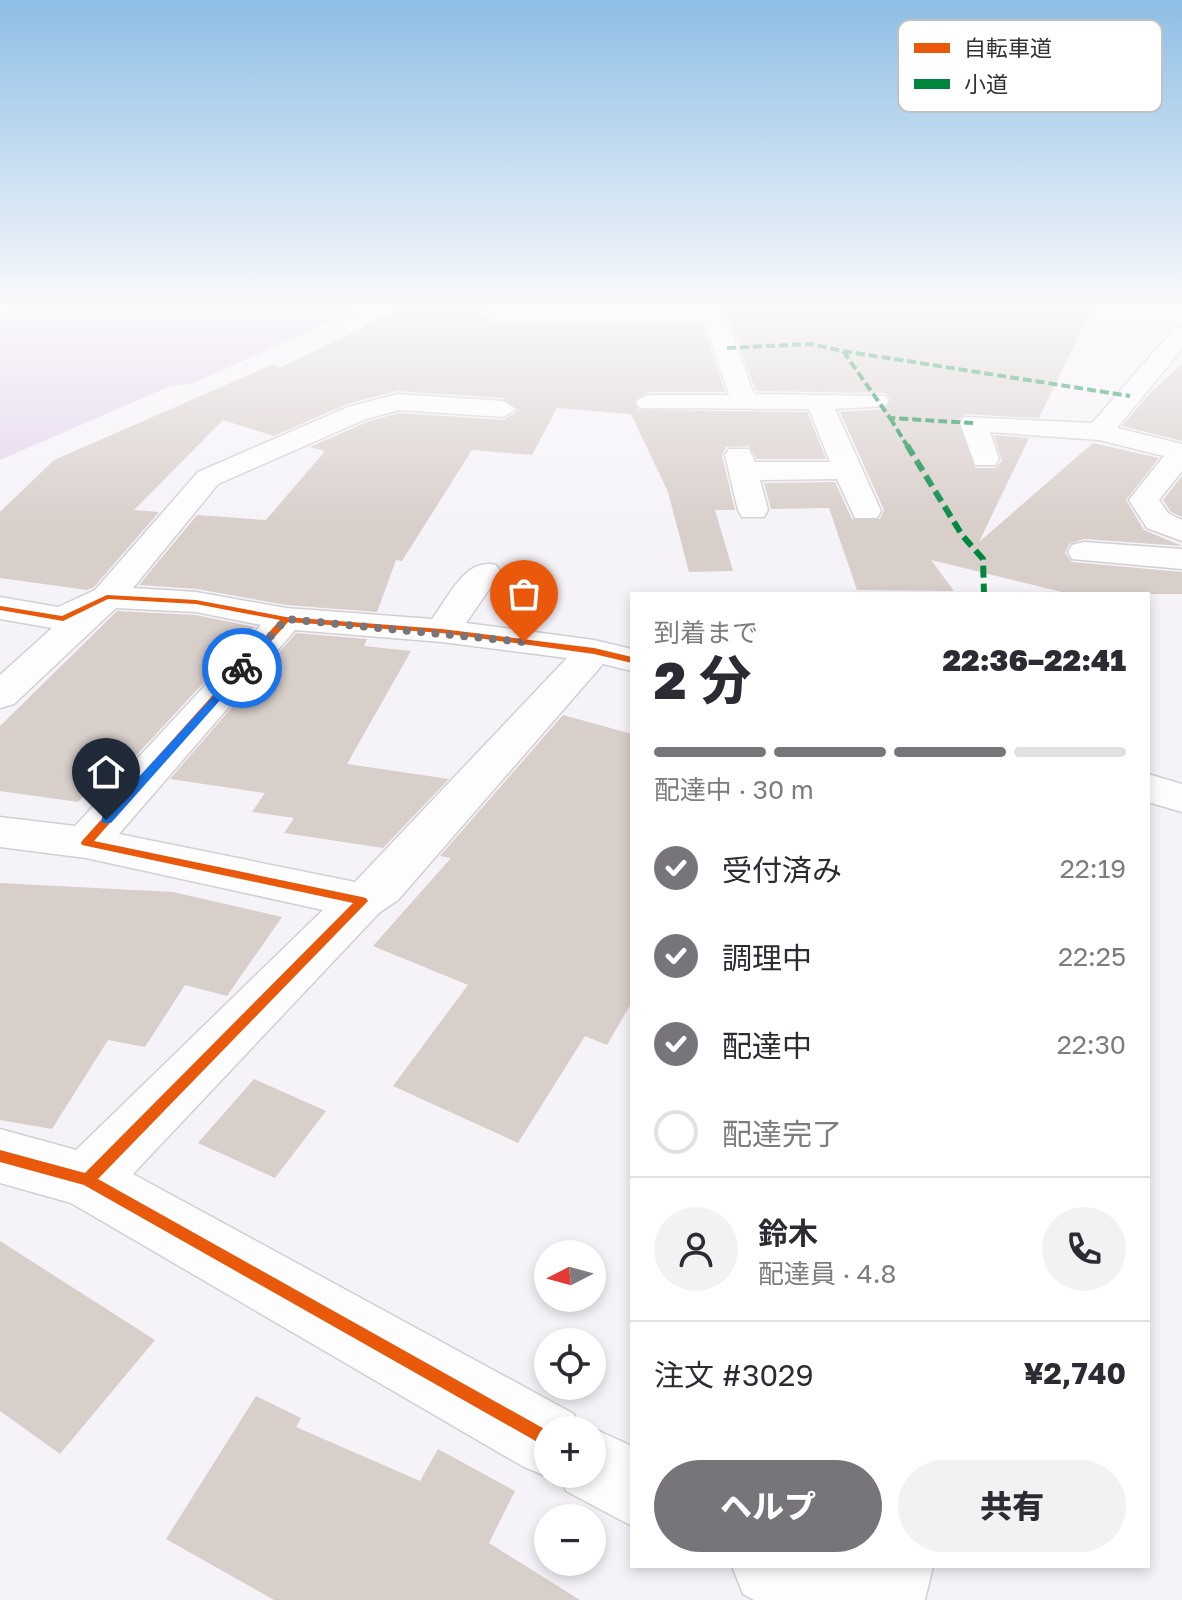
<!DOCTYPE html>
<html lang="ja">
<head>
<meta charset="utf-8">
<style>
  :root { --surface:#fff; --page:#f2f2f3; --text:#2b2b33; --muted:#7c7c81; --line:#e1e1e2; --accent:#777579 }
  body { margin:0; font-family:"Golos Text","Noto Sans JP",sans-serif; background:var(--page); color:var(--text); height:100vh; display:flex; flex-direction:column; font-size:30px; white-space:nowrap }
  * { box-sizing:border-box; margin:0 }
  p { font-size:26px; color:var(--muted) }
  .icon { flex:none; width:44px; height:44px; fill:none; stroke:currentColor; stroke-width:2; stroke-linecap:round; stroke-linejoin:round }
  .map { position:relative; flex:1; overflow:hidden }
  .details { position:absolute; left:630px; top:592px; width:520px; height:976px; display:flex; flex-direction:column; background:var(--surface); border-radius:0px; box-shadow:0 4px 12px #0003 }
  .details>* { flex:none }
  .needle { width:52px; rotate:264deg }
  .controls { position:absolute; left:534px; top:1240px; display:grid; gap:16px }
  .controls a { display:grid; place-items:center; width:72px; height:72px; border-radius:50%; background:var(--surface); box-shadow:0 4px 12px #0003; font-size:40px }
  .pin { position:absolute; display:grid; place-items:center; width:68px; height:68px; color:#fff; margin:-82px -34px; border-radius:50% 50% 50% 0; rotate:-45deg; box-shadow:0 0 8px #0007 }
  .pin .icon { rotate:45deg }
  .courier { position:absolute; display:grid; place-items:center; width:80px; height:80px; margin:-40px; border:6px solid #1a73e8; border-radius:50%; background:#fff; color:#222; box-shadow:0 2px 10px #0007 }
  .head em { font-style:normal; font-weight:800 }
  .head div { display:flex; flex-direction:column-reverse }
  .head { display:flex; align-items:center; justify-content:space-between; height:136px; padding:0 24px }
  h1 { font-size:52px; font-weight:800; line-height:60px }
  .bar { display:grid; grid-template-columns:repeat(4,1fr); gap:12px 8px; align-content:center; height:96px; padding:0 24px }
  .bar i { height:10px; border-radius:6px; background:var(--line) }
  .bar .active { background:var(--accent) }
  .bar p { grid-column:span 4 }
  .line { display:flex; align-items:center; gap:20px; padding:0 24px; border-top:2px solid var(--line) }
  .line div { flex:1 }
  .round { display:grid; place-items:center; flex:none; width:84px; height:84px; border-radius:42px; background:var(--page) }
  ol { padding:0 24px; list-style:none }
  li { display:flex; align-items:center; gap:24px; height:88px }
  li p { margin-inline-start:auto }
  li .icon { padding:8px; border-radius:50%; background:var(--accent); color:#fff; stroke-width:4 }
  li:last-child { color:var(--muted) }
  li i { width:44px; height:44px; border:4px solid var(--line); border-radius:50% }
  .cta { display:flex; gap:16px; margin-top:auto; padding:16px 24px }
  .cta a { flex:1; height:92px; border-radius:48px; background:var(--accent); color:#fff; font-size:32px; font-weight:800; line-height:92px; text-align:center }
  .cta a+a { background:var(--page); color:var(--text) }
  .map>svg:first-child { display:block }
  .green { fill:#e4d3ed }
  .building { fill:#d8ceca }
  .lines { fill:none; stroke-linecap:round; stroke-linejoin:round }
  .street-casing { stroke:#d1cfd2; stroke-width:3 }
  .street { fill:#fefdfe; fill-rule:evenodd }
  .quiet-far1 { stroke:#00873e; stroke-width:4; stroke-dasharray:9 4; stroke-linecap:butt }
  .quiet { stroke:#00873e; stroke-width:6; stroke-dasharray:12 6; stroke-linecap:butt }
  .cycleway-casing { stroke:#fff; stroke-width:5 }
  .cycleway { fill:#e8590c; fill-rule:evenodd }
  .route { fill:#1a73e8 }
  .done { stroke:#777579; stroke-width:8; stroke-dasharray:0 14.4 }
  .key { fill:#fff; stroke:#c2c1c2; stroke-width:2 }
  .key-label { font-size:22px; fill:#333135 }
</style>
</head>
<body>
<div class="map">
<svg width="1182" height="1600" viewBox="0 0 1182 1600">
  <rect width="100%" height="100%" fill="#f6f3f8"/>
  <path class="green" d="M 223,304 L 222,308 L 371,304 L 193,383 L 168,387 L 0,460 L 0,313 L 41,306 Z"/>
  <path class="building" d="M 723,304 L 853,304 L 867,313 L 882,304 L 1094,304 L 1039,418 L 964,414 L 958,421 L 975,468 L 995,468 L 1002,461 L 994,435 L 1029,438 L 979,542 L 1093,443 L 1159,458 L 1126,500 L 1144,530 L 1182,546 L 1084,539 L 1069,544 L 1065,553 L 1072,562 L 1182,572 L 1182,594 L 1070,594 L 931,560 L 954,591 L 857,590 L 829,508 L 771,509 L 764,483 L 835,482 L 852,519 L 880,519 L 884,510 L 840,412 L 885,409 L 891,399 L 885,393 L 756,391 Z
    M 408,306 L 487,307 L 479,315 L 493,324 L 702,324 L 725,392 L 648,392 L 634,401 L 638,410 L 807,412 L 826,459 L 757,459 L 749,446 L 726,447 L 722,456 L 735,510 L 715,510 L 733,571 L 689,572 L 668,492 L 631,414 L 557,408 L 532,455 L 472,450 L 402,561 L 396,560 L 377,612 L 286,605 L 197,589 L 139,585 L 197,515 L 266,520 L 325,451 L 310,447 L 367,422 L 399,413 L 503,420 L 519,410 L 503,398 L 397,391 L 347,404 L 274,436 L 223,420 L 134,510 L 159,512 L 93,588 L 87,590 L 0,578 L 0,512 L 54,460 L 274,364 L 279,368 Z
    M 1182,364 L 1182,441 L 1122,426 L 1151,392 Z
    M 1182,476 L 1182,517 L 1171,512 L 1163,500 Z
    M 117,611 L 196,615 L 255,627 L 121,772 L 106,770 L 78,802 L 0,791 L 0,726 Z
    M 296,633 L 367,639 L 364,646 L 411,651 L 347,764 L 449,779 L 383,848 L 284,833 L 294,818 L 252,812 L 265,793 L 170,779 Z
    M 563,715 L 632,734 L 632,1002 L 607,1045 L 585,1036 L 518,1143 L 393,1086 L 468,985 L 373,946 L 451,858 L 440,856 Z
    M 0,883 L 173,892 L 282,917 L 227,996 L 185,985 L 145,1047 L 108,1040 L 52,1129 L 0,1120 Z
    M 254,1079 L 326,1111 L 275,1178 L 198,1143 Z
    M 0,1241 L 155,1340 L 60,1454 L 0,1411 Z
    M 256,1396 L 301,1418 L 296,1427 L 420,1481 L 438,1449 L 515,1491 L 489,1543 L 580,1600 L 274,1600 L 166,1539 Z"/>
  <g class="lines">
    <g class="street-casing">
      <path id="street" d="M 377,304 L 406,304 L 357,330 L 349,332 L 338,325 Z
        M 698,304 L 720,304 L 754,394 L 885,396 L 889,401 L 885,406 L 835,409 L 881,511 L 877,518 L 855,518 L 837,479 L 760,480 L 768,510 L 764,517 L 742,517 L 738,510 L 725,455 L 729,449 L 749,449 L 755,462 L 830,462 L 809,409 L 640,408 L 636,403 L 640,398 L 649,395 L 729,395 L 704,321 L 493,321 L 482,314 L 493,307 L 699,307 Z
        M 856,304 L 879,304 L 868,310 Z
        M 1182,327 L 1182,349 L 1117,428 L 1182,444 L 1182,471 L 1159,500 L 1169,514 L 1182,520 L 1182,541 L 1147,528 L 1129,500 L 1164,456 L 1099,440 L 990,432 L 999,459 L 995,465 L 975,465 L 960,423 L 964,417 L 1092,423 L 1174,329 Z
        M 398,394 L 503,401 L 516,409 L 503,417 L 399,410 L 366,419 L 218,484 L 133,588 L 196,592 L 286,608 L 432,619 C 449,597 465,557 496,565 L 501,572 L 466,623 L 594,640 L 632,649 L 632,671 L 603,664 L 398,900 L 379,913 L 133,1174 L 574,1414 L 580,1430 L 548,1430 L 548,1474 L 554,1474 L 548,1477 L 522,1466 L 71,1203 L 0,1183 L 0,1129 L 76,1150 L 323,910 L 86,858 L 0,847 L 0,817 L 75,826 L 261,625 L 196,612 L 116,608 L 14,704 L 0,708 L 0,675 L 52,628 L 0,619 L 0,597 L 58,607 L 95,590 L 198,472 L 348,407 ZM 295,630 L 442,642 L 567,658 L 355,882 L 119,834 Z
        M 1084,542 L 1182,549 L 1182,569 L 1072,559 L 1068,552 L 1072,545 Z
        M 1148,774 L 1182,784 L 1182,812 L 1148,802 Z
        M 592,1428 L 632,1446 L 632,1526 L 566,1491 L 559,1474 L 592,1474 L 592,1430 L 587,1430 Z
        M 732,1566 L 933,1566 L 925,1600 L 754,1600 L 743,1594 Z"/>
    </g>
    <use href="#street" class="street"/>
    <path class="quiet-far1" d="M 727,348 L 810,344 L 843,351 L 890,418 L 973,423
      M 843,351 L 1130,396
      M 890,418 L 908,447"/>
    <path class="quiet" d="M 907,445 L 962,535 L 983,559 L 984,594"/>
    <g class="cycleway-casing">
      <path id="cycleway" d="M 107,595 L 196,600 L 286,617 L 442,629 L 594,648 L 632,657 L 632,663 L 594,654 L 442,633 L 288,622 L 94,841 L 362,897 L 366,898 L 368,901 L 98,1179 L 548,1431 L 548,1448 L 84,1185 L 0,1162 L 0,1150 L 85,1173 L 353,903 L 82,845 L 81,843 L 82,841 L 280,620 L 196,604 L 108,599 L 63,621 L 0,610 L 0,606 L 62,616 Z"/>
    </g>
    <use href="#cycleway" class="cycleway"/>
  </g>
  <linearGradient id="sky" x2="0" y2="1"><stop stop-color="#8dbee5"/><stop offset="0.58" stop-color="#fbfafc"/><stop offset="1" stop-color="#fbfafc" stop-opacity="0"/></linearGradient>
  <rect width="1182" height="528" fill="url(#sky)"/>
  <path class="route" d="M 242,665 L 246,671 L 111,823 L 102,823 L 102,817 Z"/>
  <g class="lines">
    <path class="done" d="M 242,668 L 286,619 L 524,642"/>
  </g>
  <rect x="898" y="20" width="264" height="92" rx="12" class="key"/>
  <rect x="914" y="43" width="36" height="10" fill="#e8590c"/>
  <rect x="914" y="79" width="36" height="10" fill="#00873e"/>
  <g class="key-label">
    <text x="964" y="56">自転車道</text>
    <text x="964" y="92">小道</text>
  </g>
</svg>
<div class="controls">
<a><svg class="needle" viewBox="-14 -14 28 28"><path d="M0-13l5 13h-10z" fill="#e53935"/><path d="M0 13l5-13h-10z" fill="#7c7c81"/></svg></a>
<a><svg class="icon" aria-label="locate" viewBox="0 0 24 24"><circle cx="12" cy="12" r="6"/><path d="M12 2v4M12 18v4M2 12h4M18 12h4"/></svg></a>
<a>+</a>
<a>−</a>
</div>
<div class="pin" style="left:524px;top:642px;background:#ea580c"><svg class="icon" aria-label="bag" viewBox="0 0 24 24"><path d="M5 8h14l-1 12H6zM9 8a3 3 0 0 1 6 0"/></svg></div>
<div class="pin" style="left:106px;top:820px;background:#1f2937"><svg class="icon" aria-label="home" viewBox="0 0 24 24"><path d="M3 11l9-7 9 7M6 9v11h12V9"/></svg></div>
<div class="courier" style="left:242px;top:668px"><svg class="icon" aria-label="bike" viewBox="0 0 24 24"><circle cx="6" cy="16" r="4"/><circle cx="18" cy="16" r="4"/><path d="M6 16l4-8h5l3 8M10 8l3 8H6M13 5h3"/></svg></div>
<section class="details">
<div class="head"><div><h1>2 分</h1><p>到着まで</p></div><em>22:36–22:41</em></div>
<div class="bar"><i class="active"></i><i class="active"></i><i class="active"></i><i></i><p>配達中 · 30 m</p></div>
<ol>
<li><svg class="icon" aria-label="check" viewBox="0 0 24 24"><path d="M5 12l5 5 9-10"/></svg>受付済み<p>22:19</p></li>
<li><svg class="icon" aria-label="check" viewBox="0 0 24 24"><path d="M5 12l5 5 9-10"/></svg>調理中<p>22:25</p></li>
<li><svg class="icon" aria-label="check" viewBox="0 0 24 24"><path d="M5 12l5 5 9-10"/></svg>配達中<p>22:30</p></li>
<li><i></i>配達完了</li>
</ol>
<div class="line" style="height:144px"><a class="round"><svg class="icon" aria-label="person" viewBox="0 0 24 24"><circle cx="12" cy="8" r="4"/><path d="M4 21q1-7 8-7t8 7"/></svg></a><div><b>鈴木</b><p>配達員 · 4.8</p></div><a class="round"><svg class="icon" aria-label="phone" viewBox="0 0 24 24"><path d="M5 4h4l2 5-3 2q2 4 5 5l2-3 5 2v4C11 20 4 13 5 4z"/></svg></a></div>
<div class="line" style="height:104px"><div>注文 #3029</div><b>¥2,740</b></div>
<div class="cta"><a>ヘルプ</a><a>共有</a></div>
</section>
</div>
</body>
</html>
